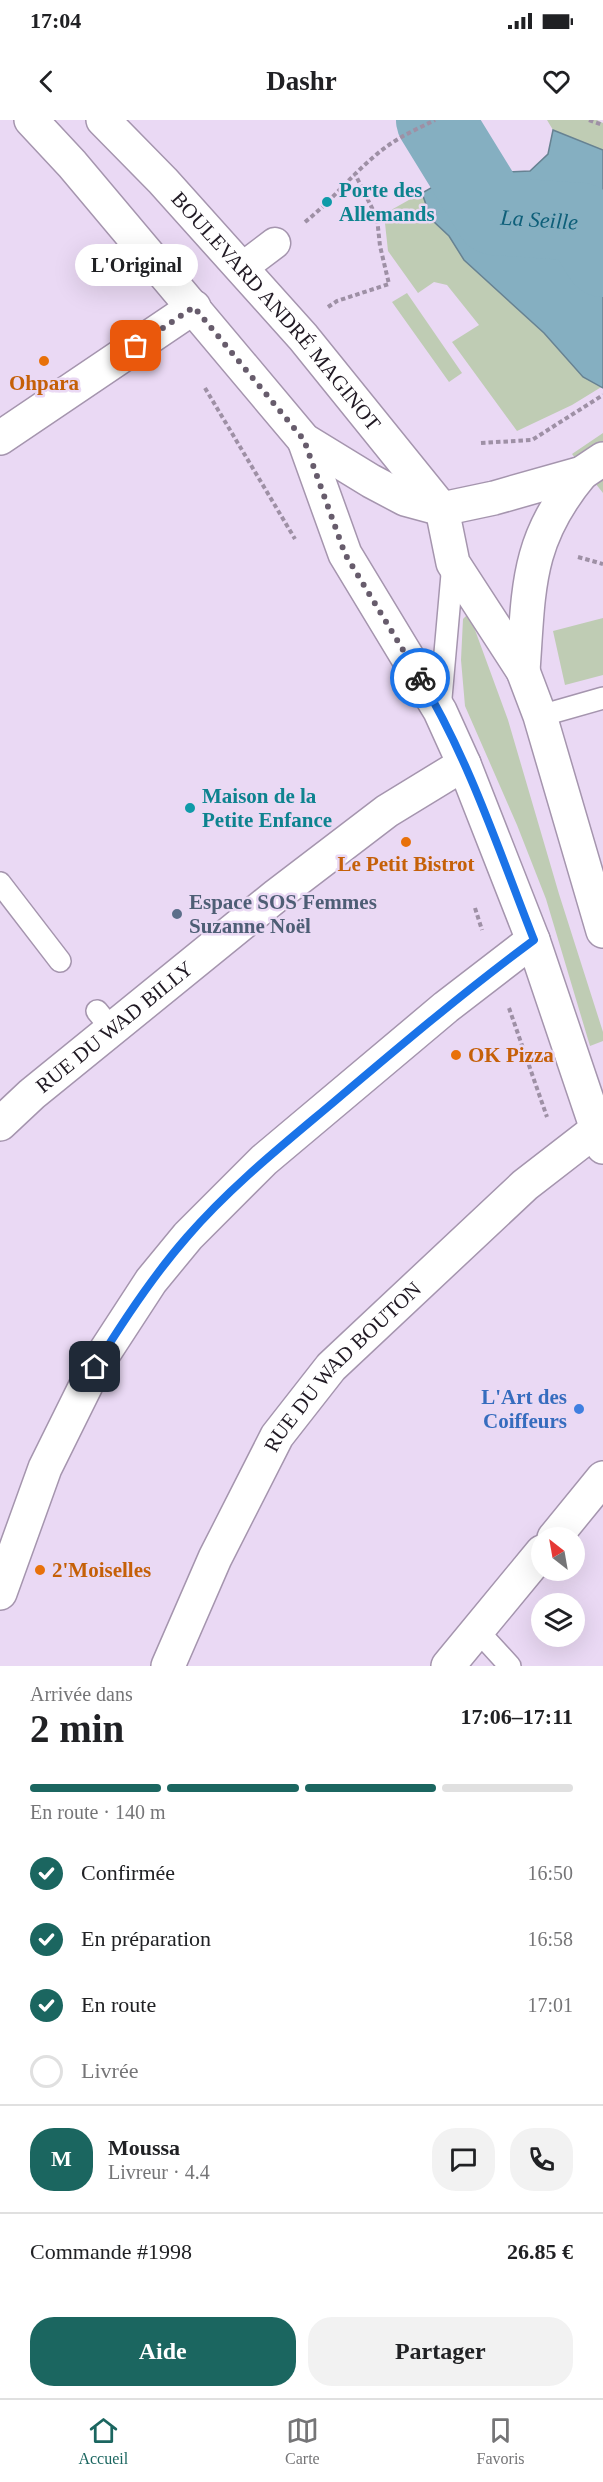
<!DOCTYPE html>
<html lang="fr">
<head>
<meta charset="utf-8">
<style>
  :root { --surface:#fff; --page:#f2f2f2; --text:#202124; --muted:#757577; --line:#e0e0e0; --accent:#1b6660 }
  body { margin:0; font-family:"Times New Roman",serif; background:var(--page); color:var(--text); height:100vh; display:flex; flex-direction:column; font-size:22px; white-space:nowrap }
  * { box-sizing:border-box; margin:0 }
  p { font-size:20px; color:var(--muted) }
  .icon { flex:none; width:33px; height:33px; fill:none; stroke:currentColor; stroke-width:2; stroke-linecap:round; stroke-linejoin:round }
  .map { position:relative; height:1546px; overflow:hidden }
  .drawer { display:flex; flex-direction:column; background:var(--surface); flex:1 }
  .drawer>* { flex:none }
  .needle { width:39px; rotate:329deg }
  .controls { position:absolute; left:531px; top:1407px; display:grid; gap:12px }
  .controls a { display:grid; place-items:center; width:54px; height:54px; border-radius:50%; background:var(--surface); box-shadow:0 6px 24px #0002; font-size:30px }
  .pin { position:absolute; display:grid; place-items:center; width:51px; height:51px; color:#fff; margin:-26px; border-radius:12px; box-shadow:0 3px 9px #0006 }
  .courier { position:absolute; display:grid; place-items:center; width:60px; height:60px; margin:-30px; border:4px solid #1a73e8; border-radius:50%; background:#fff; color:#222; box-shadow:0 2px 8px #0007 }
  .bubble { position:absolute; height:42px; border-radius:21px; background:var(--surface); box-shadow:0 6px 24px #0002; font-size:20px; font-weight:700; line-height:42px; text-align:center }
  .headline em { font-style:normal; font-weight:700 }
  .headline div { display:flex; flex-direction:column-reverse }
  .headline { display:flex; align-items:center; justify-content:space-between; height:102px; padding:0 30px }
  h1 { font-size:39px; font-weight:700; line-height:45px }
  .bar { display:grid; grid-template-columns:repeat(4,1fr); gap:9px 6px; align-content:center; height:72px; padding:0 30px }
  .bar i { height:8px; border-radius:4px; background:var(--line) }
  .bar .active { background:var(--accent) }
  .bar p { grid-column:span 4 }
  .line { display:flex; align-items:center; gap:15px; padding:0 30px; border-top:2px solid var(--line) }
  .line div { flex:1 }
  .round { display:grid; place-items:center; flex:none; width:63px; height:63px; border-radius:24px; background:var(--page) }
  ol { padding:0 30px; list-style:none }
  li { display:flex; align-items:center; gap:18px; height:66px }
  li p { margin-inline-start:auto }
  li .icon { padding:6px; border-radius:50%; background:var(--accent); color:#fff; stroke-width:4 }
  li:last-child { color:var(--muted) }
  li i { width:33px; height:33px; border:3px solid var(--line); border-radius:50% }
  .primary-button { display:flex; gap:12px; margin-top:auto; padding:12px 30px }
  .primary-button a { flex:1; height:69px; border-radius:24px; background:var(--accent); color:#fff; font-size:24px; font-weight:700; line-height:69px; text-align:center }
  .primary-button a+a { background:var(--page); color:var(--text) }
  .status { display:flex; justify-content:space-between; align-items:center; height:42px; padding:0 30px; background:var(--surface); direction:ltr }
  .status svg { height:16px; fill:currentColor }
  header { display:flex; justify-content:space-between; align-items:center; height:78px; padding:0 30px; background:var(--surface); font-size:27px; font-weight:700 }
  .tabs { display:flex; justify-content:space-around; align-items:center; height:84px; border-top:2px solid var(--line); background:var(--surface); font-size:16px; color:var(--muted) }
  .tabs a { display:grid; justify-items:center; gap:3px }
  .tabs .active { color:var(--accent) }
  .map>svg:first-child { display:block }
  .green { fill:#bfccb4 }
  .water { fill:#85afc1; stroke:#678292; stroke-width:1.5 }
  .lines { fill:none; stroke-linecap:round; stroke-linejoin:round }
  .river { stroke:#85afc1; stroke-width:78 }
  .service-casing { stroke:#a595ae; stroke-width:24 }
  .pedestrian-casing { stroke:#a595ae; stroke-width:33 }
  .minor-casing { stroke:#a595ae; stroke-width:36 }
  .primary-casing { stroke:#a595ae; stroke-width:36 }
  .path { stroke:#9e90a5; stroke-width:4; stroke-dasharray:4.5 3; stroke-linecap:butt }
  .service { stroke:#fff; stroke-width:21 }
  .pedestrian { stroke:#fff; stroke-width:30 }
  .minor { stroke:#fff; stroke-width:33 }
  .primary { stroke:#fff; stroke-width:33 }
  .done { stroke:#675c6c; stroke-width:6; stroke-dasharray:0 10.8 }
  .route { stroke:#1a73e8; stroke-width:8 }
  .culture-dot { fill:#0f9aa8; stroke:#ead9f4; stroke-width:2 }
  .food-dot { fill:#e8710a; stroke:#ead9f4; stroke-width:2 }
  .service-dot { fill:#5c6f8a; stroke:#ead9f4; stroke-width:2 }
  .shop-dot { fill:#3f7fe0; stroke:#ead9f4; stroke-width:2 }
  .labels { text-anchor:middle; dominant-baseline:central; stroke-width:5; stroke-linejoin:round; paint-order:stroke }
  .culture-label { font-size:21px; font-weight:bold; fill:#0d838f; stroke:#ead9f4; text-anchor:start }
  .street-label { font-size:21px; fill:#201923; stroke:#ead9f4 }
  .food-label { font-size:21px; font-weight:bold; fill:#c56008; stroke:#ead9f4 }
  .service-label { font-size:21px; font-weight:bold; fill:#4e5e75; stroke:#ead9f4; text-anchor:start }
  .shop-label { font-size:21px; font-weight:bold; fill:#366cbe; stroke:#ead9f4; text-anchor:end }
  .water-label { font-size:22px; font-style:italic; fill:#0e5f79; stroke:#ead9f4 }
</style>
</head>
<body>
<div class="status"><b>17:04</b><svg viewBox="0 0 49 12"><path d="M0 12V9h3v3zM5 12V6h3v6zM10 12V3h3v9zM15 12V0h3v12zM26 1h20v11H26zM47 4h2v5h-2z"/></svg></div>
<header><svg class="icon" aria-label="back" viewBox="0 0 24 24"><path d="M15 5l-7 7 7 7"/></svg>Dashr<svg class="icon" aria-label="heart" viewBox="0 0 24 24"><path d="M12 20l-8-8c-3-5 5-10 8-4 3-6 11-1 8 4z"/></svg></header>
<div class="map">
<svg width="603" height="1546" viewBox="0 0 603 1546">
  <rect width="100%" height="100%" fill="#ead9f4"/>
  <path class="green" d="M 547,0 L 597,0 L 603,3 L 603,266 L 572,285 L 517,311 L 452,222 L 479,205 L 447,165 L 434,162 L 418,173 L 388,131 L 384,94 L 478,41 L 507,52 L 531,51 L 548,34 L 553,10 Z
    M 407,173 L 462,253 L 449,262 L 392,182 Z
    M 603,313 L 603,373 L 572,334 Z
    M 467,495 L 471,499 L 508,600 L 559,774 L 603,912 L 603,921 L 590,926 L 546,779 L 517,705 L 465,586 L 461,540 L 463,499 Z
    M 603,498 L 603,555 L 565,565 L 553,511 Z"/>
  <path class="water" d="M 553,10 L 603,30 L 603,268 L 583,257 L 544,213 L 464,140 L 449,116 L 431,99 L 422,73 L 478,41 L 507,52 L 530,51 L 548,34 Z"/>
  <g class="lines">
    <path class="river" id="s1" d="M 435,0 L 494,96 L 581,102 L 603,138"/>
    <g class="service-casing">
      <path id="service" d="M 440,589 L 453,443
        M 540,596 L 603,578
        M 0,763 L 60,841
        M 97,891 L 111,908
        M 477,1510 L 510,1546"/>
    </g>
    <g class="pedestrian-casing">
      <path id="pedestrian" d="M 242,148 L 275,123"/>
    </g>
    <g class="minor-casing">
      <g id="minor">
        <path d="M 0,318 L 194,187"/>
        <path id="s2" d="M 0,1004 L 32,974 L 277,775 L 387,691 L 464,644"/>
        <path d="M 554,1418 L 603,1358"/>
        <path d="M 0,1473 L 45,1348 L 95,1247 L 151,1161 L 188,1116 L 264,1040 L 446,887 L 533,820"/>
        <path id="s3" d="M 168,1546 L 215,1438 L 277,1316 L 331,1247 L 525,1065 L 596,1010"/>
        <path d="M 448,1546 L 542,1432"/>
      </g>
    </g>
    <g class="primary-casing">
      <g id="primary">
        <path d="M 31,0 L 72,44 L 304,320 L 371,361 L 405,379 L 442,389 L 494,378 L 582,353 L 603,339"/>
        <path id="s4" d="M 103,0 L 163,61 L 303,217 L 442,389 L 453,443 L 523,551 L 540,596 L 603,811"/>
        <path d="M 304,320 L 345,434 L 440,591 L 464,644 L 533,820 L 603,1027"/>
        <path d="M 523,551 C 529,467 526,420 582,353"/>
      </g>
    </g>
    <path class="path" d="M 589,0 L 603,5
      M 305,102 C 334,79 356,49 386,27 C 401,16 419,8 435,0
      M 328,187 L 337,181 L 389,164 L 380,126 L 377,98 L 355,54
      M 205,268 L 295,419
      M 481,323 L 532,320 L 603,275
      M 578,437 L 603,444
      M 475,788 L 482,810
      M 509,888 L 547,997"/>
    <use href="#service" class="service"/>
    <use href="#pedestrian" class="pedestrian"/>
    <use href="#minor" class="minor"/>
    <use href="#primary" class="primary"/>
  </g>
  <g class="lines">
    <path class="done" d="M 136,226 L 194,187 L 304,320 L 345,434 L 420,558"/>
    <path class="route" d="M 95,1247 C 123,1201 152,1157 187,1117 C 231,1066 284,1024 335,981 C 400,926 465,871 534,820 C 499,731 469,639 420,558"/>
  </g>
  <g class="culture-dot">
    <circle cx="327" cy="82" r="6"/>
    <circle cx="190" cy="688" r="6"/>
  </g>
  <g class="food-dot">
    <circle cx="44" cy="241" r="6"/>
    <circle cx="406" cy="722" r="6"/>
    <circle cx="456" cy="935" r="6"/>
    <circle cx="40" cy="1450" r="6"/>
  </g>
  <circle class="service-dot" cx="177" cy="794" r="6"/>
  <circle class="shop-dot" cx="579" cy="1289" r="6"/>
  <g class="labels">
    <g class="culture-label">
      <text x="339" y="70">Porte des<tspan x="339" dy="24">Allemands</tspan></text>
      <text x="202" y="676">Maison de la<tspan x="202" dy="24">Petite Enfance</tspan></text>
    </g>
    <g class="street-label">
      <text stroke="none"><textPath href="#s4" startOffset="258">BOULEVARD ANDRÉ MAGINOT</textPath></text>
      <text stroke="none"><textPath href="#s2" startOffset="150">RUE DU WAD BILLY</textPath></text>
      <text stroke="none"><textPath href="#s3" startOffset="350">RUE DU WAD BOUTON</textPath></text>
    </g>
    <g class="food-label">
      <text x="44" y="263">Ohpara</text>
      <text x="406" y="744">Le Petit Bistrot</text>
      <text x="468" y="935" text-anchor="start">OK Pizza</text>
      <text x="52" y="1450" text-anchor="start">2'Moiselles</text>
    </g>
    <g class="service-label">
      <text x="189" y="782">Espace SOS Femmes<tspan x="189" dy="24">Suzanne Noël</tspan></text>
    </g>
    <g class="shop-label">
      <text x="567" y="1277">L'Art des<tspan x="567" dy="24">Coiffeurs</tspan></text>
    </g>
    <g class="water-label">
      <text stroke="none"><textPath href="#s1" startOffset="158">La Seille</textPath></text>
    </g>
  </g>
</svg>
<div class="controls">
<a><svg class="needle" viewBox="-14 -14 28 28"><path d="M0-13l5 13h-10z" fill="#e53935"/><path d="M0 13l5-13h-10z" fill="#757577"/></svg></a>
<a><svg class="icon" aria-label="layers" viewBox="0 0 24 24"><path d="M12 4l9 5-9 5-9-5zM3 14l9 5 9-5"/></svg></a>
</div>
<div class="pin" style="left:136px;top:226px;background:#ea580c"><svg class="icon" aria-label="bag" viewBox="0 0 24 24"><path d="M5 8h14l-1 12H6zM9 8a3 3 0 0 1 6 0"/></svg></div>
<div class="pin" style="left:95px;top:1247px;background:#1f2937"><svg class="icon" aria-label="home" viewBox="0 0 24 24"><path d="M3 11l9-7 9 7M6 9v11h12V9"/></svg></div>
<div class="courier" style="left:420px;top:558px"><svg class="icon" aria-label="bike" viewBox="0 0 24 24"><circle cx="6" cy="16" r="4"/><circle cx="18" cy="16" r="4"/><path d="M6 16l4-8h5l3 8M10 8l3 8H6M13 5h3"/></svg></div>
<div class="bubble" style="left:75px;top:124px;width:123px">L'Original</div>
</div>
<section class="drawer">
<div class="headline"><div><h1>2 min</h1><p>Arrivée dans</p></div><em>17:06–17:11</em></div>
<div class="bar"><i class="active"></i><i class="active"></i><i class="active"></i><i></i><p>En route · 140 m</p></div>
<ol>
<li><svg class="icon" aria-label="check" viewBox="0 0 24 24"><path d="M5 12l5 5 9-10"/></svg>Confirmée<p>16:50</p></li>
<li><svg class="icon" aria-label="check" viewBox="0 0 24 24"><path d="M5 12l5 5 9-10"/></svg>En préparation<p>16:58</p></li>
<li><svg class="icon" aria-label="check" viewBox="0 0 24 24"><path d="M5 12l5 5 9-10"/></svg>En route<p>17:01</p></li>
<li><i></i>Livrée</li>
</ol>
<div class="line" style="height:108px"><b class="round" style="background:var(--accent);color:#fff">M</b><div><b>Moussa</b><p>Livreur · 4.4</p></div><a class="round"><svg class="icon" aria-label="chat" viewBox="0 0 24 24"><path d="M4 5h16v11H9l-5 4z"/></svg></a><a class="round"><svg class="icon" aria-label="phone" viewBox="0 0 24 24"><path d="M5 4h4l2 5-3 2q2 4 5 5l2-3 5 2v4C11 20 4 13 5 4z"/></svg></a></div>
<div class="line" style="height:78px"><div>Commande #1998</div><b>26.85 €</b></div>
<div class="primary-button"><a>Aide</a><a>Partager</a></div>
</section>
<nav class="tabs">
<a class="active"><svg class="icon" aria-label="home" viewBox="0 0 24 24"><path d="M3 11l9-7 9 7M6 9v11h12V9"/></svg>Accueil</a>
<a><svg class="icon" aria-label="map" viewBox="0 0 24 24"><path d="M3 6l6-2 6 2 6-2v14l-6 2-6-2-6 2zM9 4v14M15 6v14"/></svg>Carte</a>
<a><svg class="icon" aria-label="saved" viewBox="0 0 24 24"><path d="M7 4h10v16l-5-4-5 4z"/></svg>Favoris</a>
</nav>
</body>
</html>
